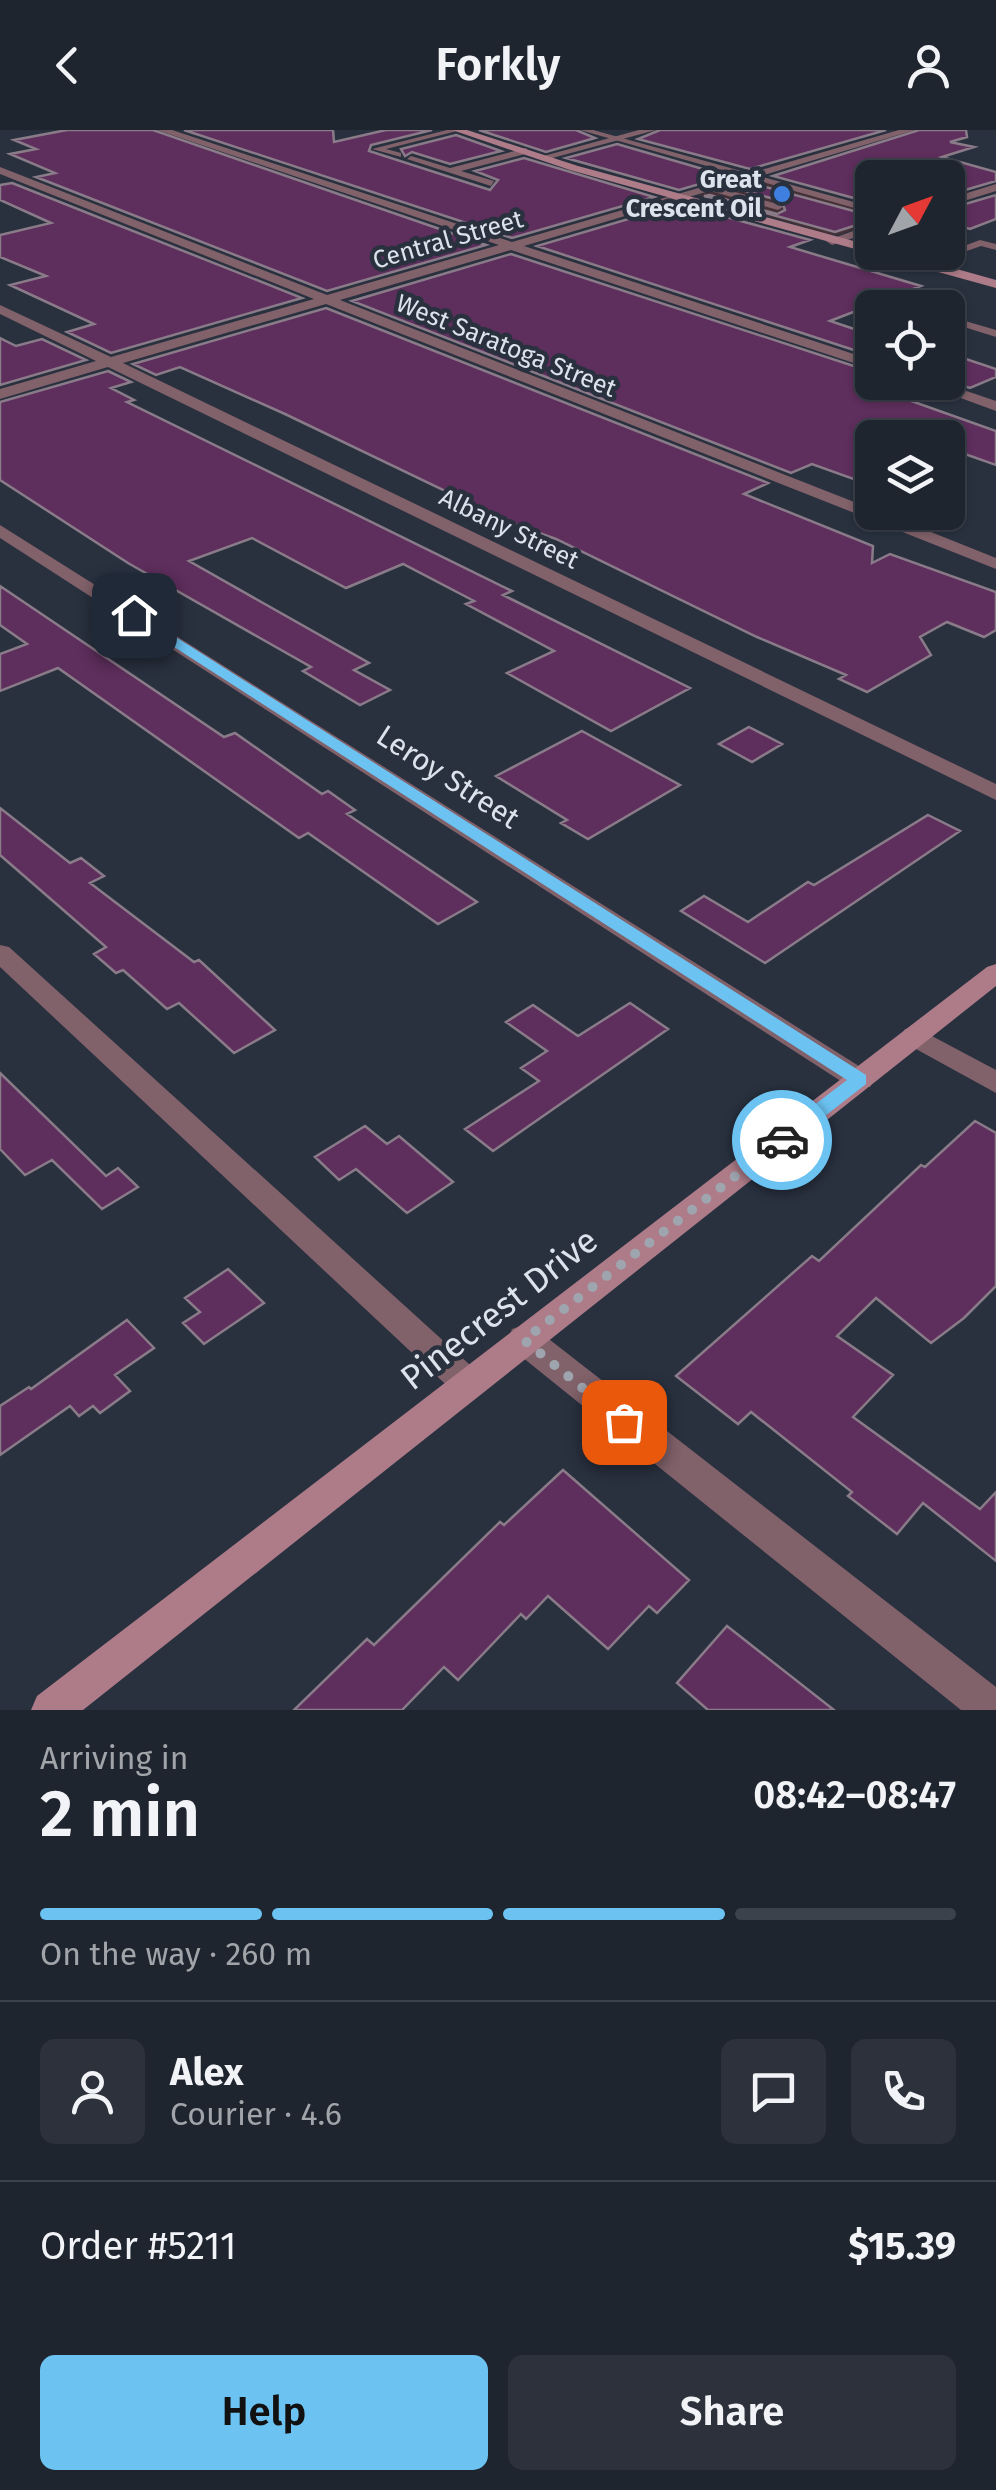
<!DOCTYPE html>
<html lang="en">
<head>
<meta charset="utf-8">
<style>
  :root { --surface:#1f252f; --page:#2c313b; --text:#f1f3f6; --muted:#a1a5aa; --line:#3c424b; --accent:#6cc3f2 }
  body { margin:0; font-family:"Fira Sans",sans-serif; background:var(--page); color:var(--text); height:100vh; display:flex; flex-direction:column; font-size:38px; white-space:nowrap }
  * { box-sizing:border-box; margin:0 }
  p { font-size:32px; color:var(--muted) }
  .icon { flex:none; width:55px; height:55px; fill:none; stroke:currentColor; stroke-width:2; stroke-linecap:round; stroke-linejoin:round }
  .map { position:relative; height:1580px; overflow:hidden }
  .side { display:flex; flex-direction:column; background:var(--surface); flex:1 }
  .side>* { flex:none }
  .needle { width:65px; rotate:49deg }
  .tools { position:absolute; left:855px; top:30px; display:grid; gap:20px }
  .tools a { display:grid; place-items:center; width:110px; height:110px; border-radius:15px; background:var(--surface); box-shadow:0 2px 8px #0004,0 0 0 2px var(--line); font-size:50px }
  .pin { position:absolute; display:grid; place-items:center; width:85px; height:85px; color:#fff; margin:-42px; border-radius:20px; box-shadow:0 5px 15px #0006 }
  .courier { position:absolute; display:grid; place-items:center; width:100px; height:100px; margin:-50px; border:8px solid #6cc3f2; border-radius:50%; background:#fff; color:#222; box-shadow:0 2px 12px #0007 }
  .overview em { font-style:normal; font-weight:600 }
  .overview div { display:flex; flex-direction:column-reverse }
  .overview { display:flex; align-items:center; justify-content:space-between; height:170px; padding:0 40px }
  h1 { font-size:65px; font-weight:600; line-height:75px }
  .bar { display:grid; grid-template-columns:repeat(4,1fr); gap:15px 10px; align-content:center; height:120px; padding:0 40px }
  .bar i { height:12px; border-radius:8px; background:var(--line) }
  .bar .on { background:var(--accent) }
  .bar p { grid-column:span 4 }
  .line { display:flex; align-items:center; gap:25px; padding:0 40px; border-top:2px solid var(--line) }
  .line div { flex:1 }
  .round { display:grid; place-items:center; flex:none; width:105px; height:105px; border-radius:15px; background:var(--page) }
  .action { display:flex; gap:20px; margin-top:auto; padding:20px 40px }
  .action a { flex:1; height:115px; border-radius:15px; background:var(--accent); color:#111; font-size:40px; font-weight:600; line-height:115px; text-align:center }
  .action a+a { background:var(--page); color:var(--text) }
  header { display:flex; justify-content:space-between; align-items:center; height:130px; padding:0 40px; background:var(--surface); font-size:45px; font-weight:600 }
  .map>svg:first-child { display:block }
  .commercial { fill:#453238 }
  .building { fill:#5e2e5c; stroke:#8a7b89; stroke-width:2.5 }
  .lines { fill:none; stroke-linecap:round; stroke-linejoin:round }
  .lane { fill:#81616a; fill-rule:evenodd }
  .street { fill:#81616a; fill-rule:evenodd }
  .secondary { fill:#ae7c89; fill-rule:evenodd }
  .route { fill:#6cc3f2 }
  .done { stroke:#9ea5af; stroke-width:10; stroke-dasharray:0 18 }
  .shop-dot { fill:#3f7fe0; stroke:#29313f; stroke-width:4 }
  .labels { text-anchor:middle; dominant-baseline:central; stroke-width:9; stroke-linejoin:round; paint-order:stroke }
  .far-poi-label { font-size:25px; font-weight:bold; fill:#dde3ec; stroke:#29313f; text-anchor:end }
  .far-street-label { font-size:25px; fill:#dde3ec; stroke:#29313f }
  .street-label { font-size:30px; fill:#dde3ec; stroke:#29313f }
  .near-street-label { font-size:35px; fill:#dde3ec; stroke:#29313f }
</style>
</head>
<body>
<header><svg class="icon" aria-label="back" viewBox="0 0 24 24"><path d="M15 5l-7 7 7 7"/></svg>Forkly<svg class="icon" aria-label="person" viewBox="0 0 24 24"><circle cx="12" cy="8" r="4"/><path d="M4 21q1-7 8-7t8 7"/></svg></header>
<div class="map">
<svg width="996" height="1580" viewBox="0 0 996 1580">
  <rect width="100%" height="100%" fill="#29313f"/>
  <path class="commercial" d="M 761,48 L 872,78 L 872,93 L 839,105 L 828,104 L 698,65 Z"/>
  <path class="building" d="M 67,0 L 153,0 L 486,115 L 327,161 L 36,47 L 55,43 L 10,24 L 36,19 L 14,10 Z
    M 184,0 L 333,0 L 334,12 L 386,0 L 432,0 L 371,15 L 369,21 L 490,60 L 498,50 L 475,41 L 524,28 L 654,67 L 512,108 Z
    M 479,0 L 576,0 L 595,8 L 546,22 Z
    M 660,0 L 886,0 L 750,39 L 638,9 Z
    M 919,0 L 966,0 L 967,7 L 950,12 L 974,17 L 942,27 L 996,42 L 996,51 L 948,65 L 948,48 L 872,48 L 872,73 L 773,46 Z
    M 456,5 L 501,21 L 450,34 L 412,22 L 405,26 L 401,19 Z
    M 617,14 L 727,46 L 679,60 L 566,28 Z
    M 12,53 L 302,168 L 111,223 L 67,202 L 94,194 L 10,155 L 46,146 L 0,127 L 0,105 L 51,93 L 0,70 L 0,55 Z
    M 751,53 L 872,86 L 872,90 L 835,102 L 704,66 L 710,65 L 777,84 L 785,80 L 782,71 L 734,58 Z
    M 996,65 L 996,89 L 970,99 L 948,93 L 948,79 Z
    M 679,74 L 810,110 L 790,117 L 921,156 L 830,191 L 872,205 L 872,226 L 537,116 Z
    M 511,124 L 872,242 L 872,257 L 996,301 L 996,335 L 948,318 L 948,308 L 872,308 L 872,345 L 859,351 L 812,334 L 791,343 L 352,171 Z
    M 326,178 L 768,353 L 744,364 L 873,416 L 872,433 L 890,424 L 996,462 L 996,500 L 984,507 L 947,492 L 920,507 L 931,525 L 867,562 L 839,549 L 846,545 L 757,507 L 556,409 L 514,394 L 285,284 L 180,237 L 156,245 L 133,234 Z
    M 0,208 L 16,216 L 42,209 L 86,230 L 0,255 Z
    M 948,223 L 996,239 L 996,247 L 970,258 L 948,251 Z
    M 108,241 L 131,252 L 111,258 L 134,270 L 127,272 L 512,461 L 503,465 L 690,558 L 611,601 L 507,543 L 554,521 L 466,474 L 474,471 L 403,434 L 346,458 L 252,408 L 189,431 L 369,533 L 354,540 L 390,560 L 360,575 L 303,541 L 311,537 L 128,433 L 0,350 L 0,272 Z
    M 0,456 L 224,607 L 235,603 L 322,664 L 328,661 L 355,680 L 347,684 L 477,772 L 438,794 L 308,703 L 299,708 L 58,538 L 0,561 L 0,524 L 27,514 L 0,495 Z
    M 749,597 L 782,614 L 752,632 L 719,614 Z
    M 582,601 L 680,655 L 588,709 L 561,693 L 567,690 L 496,646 Z
    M 0,678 L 70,733 L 81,728 L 104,746 L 90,753 L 194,832 L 199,830 L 275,900 L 234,923 L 179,873 L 167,879 L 123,840 L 116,843 L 94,824 L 106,817 L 0,725 Z
    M 928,685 L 960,701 L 765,833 L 681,781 L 704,766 L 748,792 L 808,752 L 814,755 Z
    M 630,873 L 668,899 L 493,1021 L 465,999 L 539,951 L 521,938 L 547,921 L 506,892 L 533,875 L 578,906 Z
    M 0,943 L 106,1046 L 118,1038 L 138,1057 L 102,1079 L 52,1030 L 25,1045 L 0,1019 Z
    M 975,991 L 996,1003 L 996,1156 L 964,1188 L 931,1213 L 876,1168 L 837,1206 L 893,1245 L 853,1287 L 980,1379 L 996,1362 L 996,1431 L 923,1373 L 897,1404 L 848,1366 L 852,1362 L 751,1282 L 738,1294 L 676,1246 L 812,1126 L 819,1131 L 921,1035 L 925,1037 Z
    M 365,996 L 387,1014 L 399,1006 L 453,1052 L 407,1083 L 356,1039 L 339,1050 L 315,1027 Z
    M 228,1139 L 264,1173 L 204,1214 L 183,1193 L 200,1182 L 185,1168 Z
    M 127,1190 L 154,1218 L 115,1245 L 130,1261 L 100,1283 L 93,1276 L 79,1286 L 70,1276 L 0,1325 L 0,1276 L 29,1257 L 31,1259 Z
    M 563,1340 L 689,1450 L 657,1483 L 649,1476 L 608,1519 L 548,1466 L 526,1489 L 521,1484 L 458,1550 L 444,1537 L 402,1580 L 294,1580 L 367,1509 L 374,1515 L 500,1392 L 504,1395 Z
    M 727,1496 L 834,1580 L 708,1580 L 677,1553 Z"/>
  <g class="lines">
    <path class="lane" d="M 447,0 L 461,0 L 386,19 L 401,23 L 401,27 L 372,19 Z
      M 580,0 L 593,0 L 872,77 L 872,83 Z
      M 526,18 L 529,23 L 461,41 L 494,51 L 491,56 L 407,29 L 411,26 L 450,38 Z
      M 710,55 L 781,75 L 783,77 L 778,80 L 707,60 Z
      M 980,110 L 996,114 L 996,120 L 981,116 L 921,137 L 912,135 Z
      M 948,186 L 996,200 L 996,207 L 948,192 Z"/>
    <path class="street" d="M 157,0 L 172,0 L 512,112 L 899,0 L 915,0 L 524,116 L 872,230 L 872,239 L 511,120 L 340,170 L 872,379 L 872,382 L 881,382 L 996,428 L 996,439 L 326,174 L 123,233 L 996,654 L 996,670 L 108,237 L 0,269 L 0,259 L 96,231 L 0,184 L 0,175 L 111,227 L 314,169 L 0,44 L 0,37 L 327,165 L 499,115 Z
      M 639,0 L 656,0 L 545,30 L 540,27 Z
      M 996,54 L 996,61 L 948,76 L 948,69 Z
      M 872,94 L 872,102 L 832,115 L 826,111 Z
      M 917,252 L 940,252 L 996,271 L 996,281 Z
      M 0,395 L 870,943 L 874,950 L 870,957 L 850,957 L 0,408 Z
      M 0,815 L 9,817 L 480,1244 L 485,1254 L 480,1264 L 468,1268 L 456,1264 L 0,837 Z
      M 915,897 L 996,940 L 996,963 L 905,913 L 901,906 L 905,899 Z
      M 524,1195 L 536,1199 L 996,1557 L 996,1580 L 961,1580 L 512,1219 L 508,1209 L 512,1199 Z"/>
    <path class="secondary" d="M 452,0 L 467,0 L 578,36 L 872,116 L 872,122 L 896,122 L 996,150 L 996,158 L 570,40 Z
      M 996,834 L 996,856 L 83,1580 L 31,1580 L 37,1566 L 987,837 Z"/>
  </g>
  <path class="route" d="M 129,483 L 138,483 L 866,945 L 866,954 L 788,1015 L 775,1015 L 775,1005 L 847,950 L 129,488 Z"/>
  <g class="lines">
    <path class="done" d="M 624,1292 L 524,1210 L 782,1010"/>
  </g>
  <circle class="shop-dot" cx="782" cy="64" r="10"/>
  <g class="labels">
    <g class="far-poi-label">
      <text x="762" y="50">Great<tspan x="762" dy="29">Crescent Oil</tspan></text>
    </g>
    <g class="far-street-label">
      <text transform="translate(448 110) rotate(-16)">Central Street</text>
      <text transform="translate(506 216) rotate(22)">West Saratoga Street</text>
      <text transform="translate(509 399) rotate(26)">Albany Street</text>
    </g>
    <g class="street-label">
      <text transform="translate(448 647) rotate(33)">Leroy Street</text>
    </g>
    <g class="near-street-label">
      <text transform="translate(499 1179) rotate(-38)">Pinecrest Drive</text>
    </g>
  </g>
</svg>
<div class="tools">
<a><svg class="needle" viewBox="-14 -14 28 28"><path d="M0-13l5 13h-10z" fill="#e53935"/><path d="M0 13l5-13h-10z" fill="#a1a5aa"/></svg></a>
<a><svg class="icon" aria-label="locate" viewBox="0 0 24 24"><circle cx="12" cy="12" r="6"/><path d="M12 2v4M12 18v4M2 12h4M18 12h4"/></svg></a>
<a><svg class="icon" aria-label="layers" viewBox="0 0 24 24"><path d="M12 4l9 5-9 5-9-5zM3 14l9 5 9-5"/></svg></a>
</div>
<div class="pin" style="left:624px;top:1292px;background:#ea580c"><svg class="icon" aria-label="bag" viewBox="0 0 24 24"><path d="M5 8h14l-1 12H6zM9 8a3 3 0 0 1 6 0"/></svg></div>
<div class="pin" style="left:134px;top:485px;background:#1f2937"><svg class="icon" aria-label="home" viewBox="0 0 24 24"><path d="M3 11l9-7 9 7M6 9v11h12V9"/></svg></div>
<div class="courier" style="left:782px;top:1010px"><svg class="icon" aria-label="car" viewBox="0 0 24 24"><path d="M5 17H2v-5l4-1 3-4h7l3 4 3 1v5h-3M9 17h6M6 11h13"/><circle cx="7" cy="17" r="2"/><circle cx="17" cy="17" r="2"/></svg></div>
</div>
<section class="side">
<div class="overview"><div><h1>2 min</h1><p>Arriving in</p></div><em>08:42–08:47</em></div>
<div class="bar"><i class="on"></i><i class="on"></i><i class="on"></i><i></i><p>On the way · 260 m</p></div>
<div class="line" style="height:180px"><a class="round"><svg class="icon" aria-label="person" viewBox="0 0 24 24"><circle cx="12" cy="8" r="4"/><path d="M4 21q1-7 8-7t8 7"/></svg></a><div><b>Alex</b><p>Courier · 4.6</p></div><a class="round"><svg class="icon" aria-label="chat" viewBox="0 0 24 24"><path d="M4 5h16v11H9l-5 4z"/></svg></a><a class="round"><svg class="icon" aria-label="phone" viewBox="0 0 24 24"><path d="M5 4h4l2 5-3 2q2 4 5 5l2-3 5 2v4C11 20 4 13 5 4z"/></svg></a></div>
<div class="line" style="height:130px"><div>Order #5211</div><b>$15.39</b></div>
<div class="action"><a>Help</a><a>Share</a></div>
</section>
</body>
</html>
